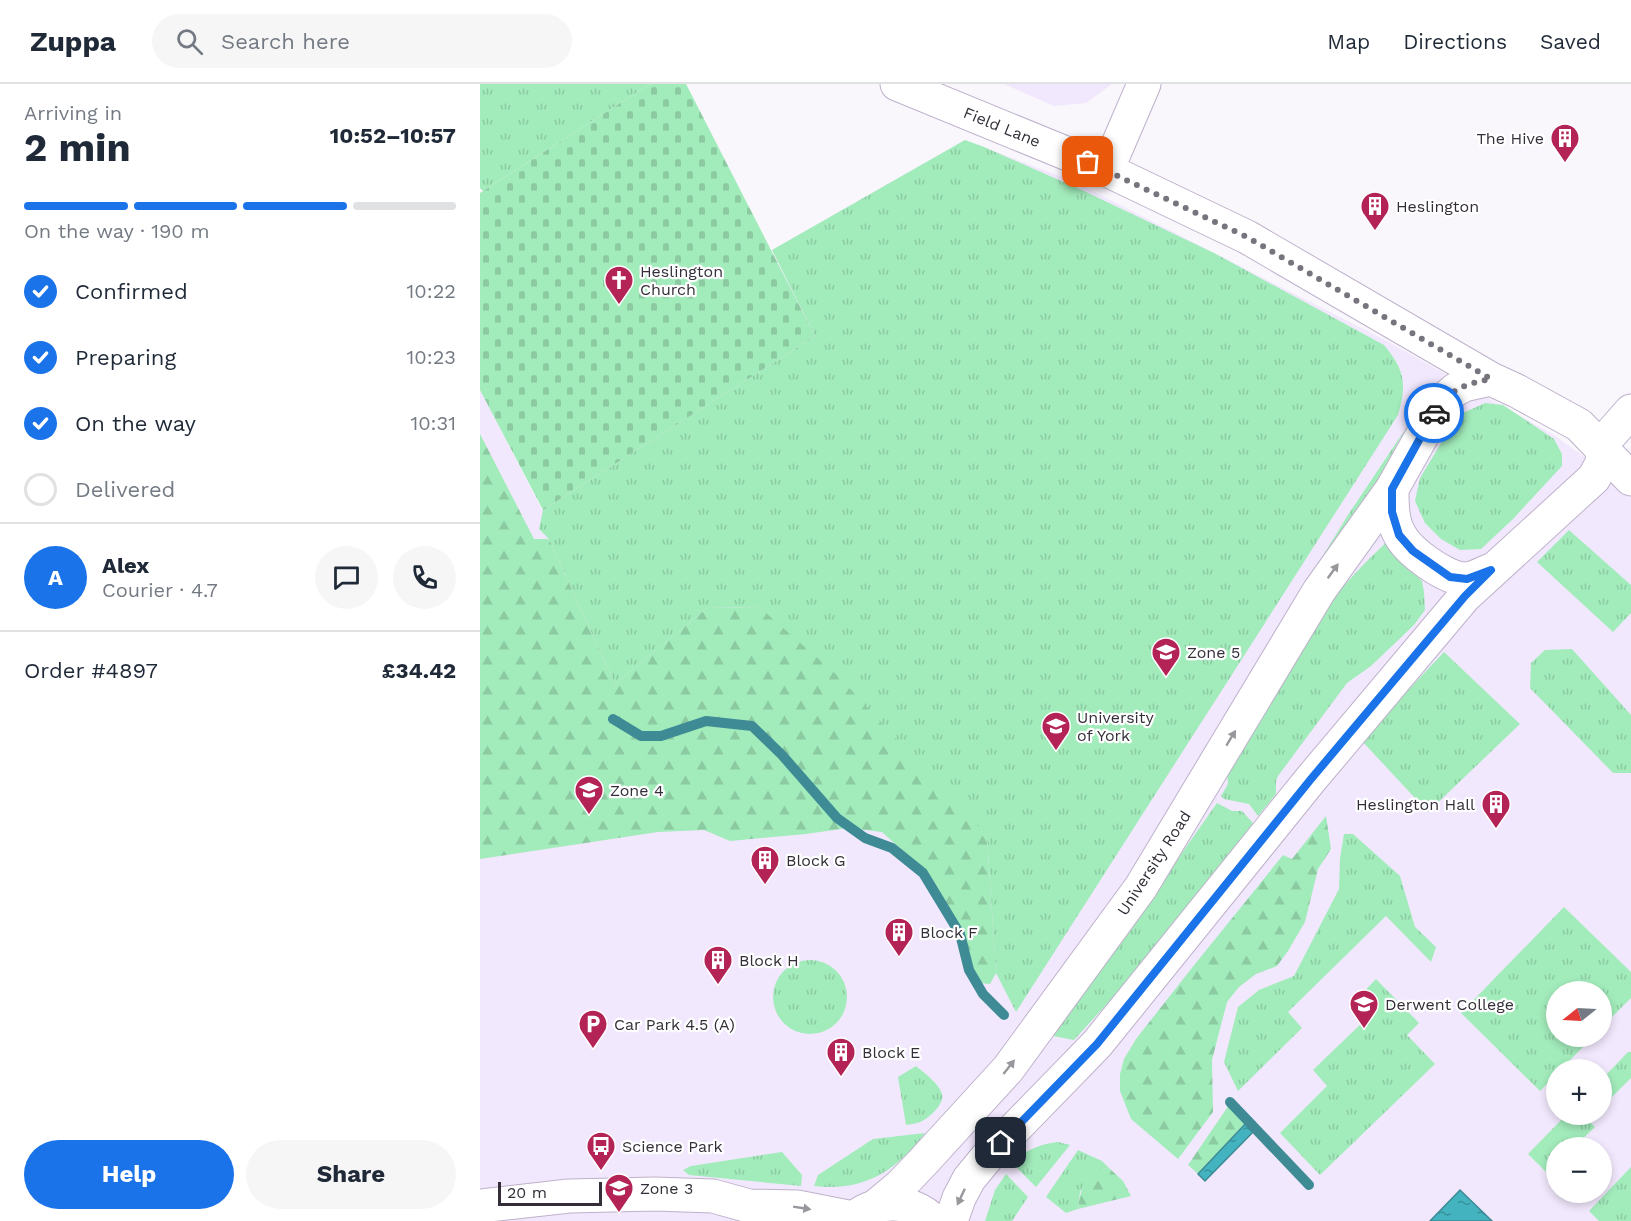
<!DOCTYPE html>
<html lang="en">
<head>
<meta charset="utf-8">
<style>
  :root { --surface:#fff; --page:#f6f6f7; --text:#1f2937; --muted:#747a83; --line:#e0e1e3; --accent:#1a73e8 }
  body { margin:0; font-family:"Work Sans",sans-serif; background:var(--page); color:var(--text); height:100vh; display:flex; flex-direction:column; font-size:22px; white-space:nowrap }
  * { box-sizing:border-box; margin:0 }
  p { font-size:20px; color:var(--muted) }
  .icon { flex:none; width:33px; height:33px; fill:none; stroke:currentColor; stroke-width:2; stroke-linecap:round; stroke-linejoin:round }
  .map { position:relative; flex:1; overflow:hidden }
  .sheet { display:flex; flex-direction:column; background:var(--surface); width:480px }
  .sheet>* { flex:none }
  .needle { width:39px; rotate:252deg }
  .fabs { position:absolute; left:1066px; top:897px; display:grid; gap:12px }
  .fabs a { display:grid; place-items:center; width:66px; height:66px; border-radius:50%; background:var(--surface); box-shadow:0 3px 9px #0003; font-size:30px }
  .scale { position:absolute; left:18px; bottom:15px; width:104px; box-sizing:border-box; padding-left:6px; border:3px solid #332e38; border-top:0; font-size:16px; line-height:21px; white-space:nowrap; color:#332e38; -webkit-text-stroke:4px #fff; paint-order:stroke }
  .pin { position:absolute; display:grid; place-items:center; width:51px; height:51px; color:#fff; margin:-26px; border-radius:12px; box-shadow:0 3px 9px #0006 }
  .courier { position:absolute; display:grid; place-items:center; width:60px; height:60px; margin:-30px; border:4px solid #1a73e8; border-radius:50%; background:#fff; color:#222; box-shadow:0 2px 8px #0007 }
  .headline em { font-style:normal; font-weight:700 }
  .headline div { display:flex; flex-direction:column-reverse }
  .headline { display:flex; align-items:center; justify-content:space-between; height:102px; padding:0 24px }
  h1 { font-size:39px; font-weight:700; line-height:45px }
  .bar { display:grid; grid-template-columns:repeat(4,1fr); gap:9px 6px; align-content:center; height:72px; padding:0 24px }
  .bar i { height:8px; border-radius:4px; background:var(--line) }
  .bar .on { background:var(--accent) }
  .bar p { grid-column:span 4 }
  .line { display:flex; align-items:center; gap:15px; padding:0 24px; border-top:2px solid var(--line) }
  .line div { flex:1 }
  .round { display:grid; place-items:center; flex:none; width:63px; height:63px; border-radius:32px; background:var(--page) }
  ol { padding:0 24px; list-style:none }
  li { display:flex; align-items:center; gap:18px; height:66px }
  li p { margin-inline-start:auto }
  li .icon { padding:6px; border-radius:50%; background:var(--accent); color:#fff; stroke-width:4 }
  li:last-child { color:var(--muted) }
  li i { width:33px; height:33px; border:3px solid var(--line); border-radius:50% }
  .button { display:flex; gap:12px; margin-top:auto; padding:12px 24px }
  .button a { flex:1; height:69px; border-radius:36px; background:var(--accent); color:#fff; font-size:24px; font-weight:700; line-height:69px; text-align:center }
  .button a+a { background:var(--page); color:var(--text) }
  header { display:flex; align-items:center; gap:36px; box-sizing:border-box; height:84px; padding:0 30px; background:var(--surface); border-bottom:2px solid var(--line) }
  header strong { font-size:28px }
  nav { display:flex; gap:33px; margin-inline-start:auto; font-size:21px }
  .search { width:420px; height:54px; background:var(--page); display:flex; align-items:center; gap:15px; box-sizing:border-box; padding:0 21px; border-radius:33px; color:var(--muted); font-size:22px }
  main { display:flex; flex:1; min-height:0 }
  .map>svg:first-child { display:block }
  .built { fill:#f2e8fd; fill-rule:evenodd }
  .grass { fill:url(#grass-tufts) }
  .forest { fill:url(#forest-firs) }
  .cemetery { fill:url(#cemetery-stones) }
  .water { fill:url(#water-ripples); stroke:#3e8b96; stroke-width:1.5 }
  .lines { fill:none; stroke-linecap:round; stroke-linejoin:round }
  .stream { stroke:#3e8b96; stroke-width:10 }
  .street-casing { stroke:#beb1cb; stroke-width:35 }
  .secondary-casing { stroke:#beb1cb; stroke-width:35 }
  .street { stroke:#fff; stroke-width:33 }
  .secondary { stroke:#fff; stroke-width:33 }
  .oneway { fill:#99969c }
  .done { stroke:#78747d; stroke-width:6; stroke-dasharray:0 10.8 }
  .route { stroke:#1a73e8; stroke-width:8 }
  .labels { text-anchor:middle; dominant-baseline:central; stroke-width:4.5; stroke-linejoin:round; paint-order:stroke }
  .street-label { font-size:16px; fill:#332e38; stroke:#fff }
  .poi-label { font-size:16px; fill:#332e38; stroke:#fff; text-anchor:start }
</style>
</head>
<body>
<header>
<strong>Zuppa</strong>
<div class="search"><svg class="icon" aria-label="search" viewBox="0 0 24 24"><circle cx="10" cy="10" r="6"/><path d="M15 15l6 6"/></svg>Search here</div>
<nav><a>Map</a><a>Directions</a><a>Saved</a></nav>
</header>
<main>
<section class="sheet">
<div class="headline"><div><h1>2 min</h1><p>Arriving in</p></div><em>10:52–10:57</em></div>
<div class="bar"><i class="on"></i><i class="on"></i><i class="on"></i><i></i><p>On the way · 190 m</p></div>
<ol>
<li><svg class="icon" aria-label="check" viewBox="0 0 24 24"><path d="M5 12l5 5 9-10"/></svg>Confirmed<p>10:22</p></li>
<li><svg class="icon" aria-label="check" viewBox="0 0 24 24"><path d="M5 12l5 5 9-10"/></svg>Preparing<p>10:23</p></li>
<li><svg class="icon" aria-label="check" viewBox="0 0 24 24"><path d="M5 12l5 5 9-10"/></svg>On the way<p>10:31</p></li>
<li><i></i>Delivered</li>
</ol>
<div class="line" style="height:108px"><b class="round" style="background:var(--accent);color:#fff">A</b><div><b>Alex</b><p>Courier · 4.7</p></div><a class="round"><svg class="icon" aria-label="chat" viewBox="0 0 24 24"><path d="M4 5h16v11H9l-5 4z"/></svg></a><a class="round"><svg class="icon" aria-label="phone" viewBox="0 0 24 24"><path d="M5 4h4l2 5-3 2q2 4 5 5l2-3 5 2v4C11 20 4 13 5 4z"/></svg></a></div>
<div class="line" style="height:78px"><div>Order #4897</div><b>£34.42</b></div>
<div class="button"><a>Help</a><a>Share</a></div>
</section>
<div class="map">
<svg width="1151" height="1137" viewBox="0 0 1151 1137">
  <defs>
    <pattern id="grass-tufts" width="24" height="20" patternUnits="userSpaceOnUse" patternTransform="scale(1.5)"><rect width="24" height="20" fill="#a2ebbb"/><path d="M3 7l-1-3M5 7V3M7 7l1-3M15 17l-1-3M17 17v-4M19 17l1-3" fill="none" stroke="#8ccaa2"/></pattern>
    <pattern id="forest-firs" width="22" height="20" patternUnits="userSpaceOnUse" patternTransform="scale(1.5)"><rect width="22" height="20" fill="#a2ebbb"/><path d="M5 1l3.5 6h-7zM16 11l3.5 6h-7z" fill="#8ccaa2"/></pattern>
    <pattern id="cemetery-stones" width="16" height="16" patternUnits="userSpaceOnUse" patternTransform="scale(1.5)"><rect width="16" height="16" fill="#a2ebbb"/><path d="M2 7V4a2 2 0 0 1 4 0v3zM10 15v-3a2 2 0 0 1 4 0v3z" fill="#8ccaa2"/></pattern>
    <pattern id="water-ripples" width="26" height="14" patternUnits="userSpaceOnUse" patternTransform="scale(1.5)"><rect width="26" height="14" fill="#42b3bf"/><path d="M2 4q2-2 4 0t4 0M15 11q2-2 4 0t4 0" fill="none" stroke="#38929c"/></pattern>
  </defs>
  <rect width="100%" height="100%" fill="#f9f6fc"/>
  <path class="built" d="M 524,0 L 632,0 L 606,19 L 574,22 Z
    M 485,56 L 595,98 L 905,256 L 1074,351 L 1148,404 L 1151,402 L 1151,1137 L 0,1137 L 0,306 L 62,426 L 334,252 L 292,166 ZM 1077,908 L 1122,908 L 1122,952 L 1077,952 ZM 1077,986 L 1122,986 L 1122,1030 L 1077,1030 ZM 1077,1064 L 1122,1064 L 1122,1108 L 1077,1108 Z"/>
  <path class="grass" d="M 0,0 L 170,0 L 3,107 L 0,104 Z
    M 485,56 L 504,63 L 604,107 L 734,169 L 904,261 C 925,286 927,300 918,331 L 536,928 L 516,889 L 507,752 L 279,523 L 227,524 L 135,600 L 69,455 L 59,445 L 63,426 L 335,252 L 292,166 Z
    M 1005,319 L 1023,321 L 1074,355 L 1082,370 L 1082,382 L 1033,435 L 1001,465 L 980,466 L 961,455 L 945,439 L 935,417 L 940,394 L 966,351 L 983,329 Z
    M 926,344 L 903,386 L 890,429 L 805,533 L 868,431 Z
    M 1089,446 L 1151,501 L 1151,529 L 1133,548 L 1057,478 Z
    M 910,455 L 927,482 L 942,497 L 944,508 L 945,526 L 934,541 L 891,582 L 867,599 L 798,692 L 796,697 L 796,710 L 778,732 L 769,720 L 744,715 L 741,712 L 748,700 L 747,688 L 843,527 C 864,500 886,477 910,455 Z
    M 1092,565 L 1151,631 L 1151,689 L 1133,689 L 1050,604 L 1051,579 L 1065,566 Z
    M 964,568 L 1040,640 L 948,728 L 881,656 Z
    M 737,719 L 752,727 L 762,727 L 773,739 L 696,844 L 594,956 L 573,952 Z
    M 864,750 L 873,750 L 920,792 L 935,843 L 956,863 L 951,878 L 906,832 L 808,928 L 822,944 L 758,1007 L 744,978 L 758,923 L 779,906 L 814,892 L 859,805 L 860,774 Z
    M 1084,823 L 1151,888 L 1151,914 L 1122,943 L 1122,908 L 1077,908 L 1077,952 L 1113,953 L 1081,985 L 1077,986 L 1077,990 L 1060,1007 L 981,929 Z
    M293 913a37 37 0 1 1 74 0a37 37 0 1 1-74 0Z
    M 896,895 L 939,939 L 927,951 L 955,980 L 840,1091 L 800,1049 L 847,1002 L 833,986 L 887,934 L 873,919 Z
    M 1148,968 L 1151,968 L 1151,994 L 1122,1023 L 1122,995 Z
    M 436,982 C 444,989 459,999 462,1010 C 465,1020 448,1035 440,1038 C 435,1040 430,1040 426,1041 L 418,993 Z
    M 1087,1030 L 1114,1031 L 1108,1036 L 1115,1043 L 1094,1063 L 1077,1064 L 1077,1080 L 1067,1089 L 1048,1070 Z
    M 445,1049 C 416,1087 384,1108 334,1102 L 338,1091 L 393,1055 Z
    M 578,1058 L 590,1061 L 556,1103 L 532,1079 C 545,1066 560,1060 578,1058 Z
    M 598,1066 L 622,1077 L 629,1084 L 613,1086 L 600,1108 L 598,1125 L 586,1129 L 566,1113 Z
    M 302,1068 L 322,1091 L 321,1102 L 209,1091 L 203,1086 L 211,1082 Z
    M 1151,1083 L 1151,1137 L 1119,1137 L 1109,1127 Z
    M 526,1090 L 548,1113 L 532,1137 L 505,1137 L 515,1106 Z"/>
  <path class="forest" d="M 0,350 L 54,455 L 69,455 L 135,600 L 227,524 L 279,523 L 357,591 L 507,752 L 516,889 L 510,900 L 500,899 L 435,778 L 402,748 L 368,744 L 326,750 L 250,757 L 224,746 L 178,748 L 0,775 Z
    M 846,732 L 851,765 L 838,785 L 825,838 L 808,867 L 797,882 L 776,890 L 759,903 L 747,918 L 732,976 L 733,1028 L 698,1075 L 651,1035 L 640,1007 L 640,990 L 644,975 L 656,955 L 711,885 L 803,771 L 812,775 Z
    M 749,1021 L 767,1038 L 718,1090 L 708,1081 Z
    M 629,1084 L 643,1097 L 651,1112 L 598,1125 C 600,1109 603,1098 613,1085 Z"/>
  <path class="cemetery" d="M 170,0 L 206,0 L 335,252 L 63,426 L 0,306 L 0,109 Z"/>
  <path class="water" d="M 767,1038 L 775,1046 L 725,1097 L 718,1090 Z
    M 980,1106 L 1012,1137 L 950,1137 Z"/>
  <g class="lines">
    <path class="stream" d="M 133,635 L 161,652 L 181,652 L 226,637 L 272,642 L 302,671 L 357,734 L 385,754 L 412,764 L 443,789 L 480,850 L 489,886 L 503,910 L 524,931
      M 750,1018 L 829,1101"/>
    <g class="street-casing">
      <path id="street" d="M 627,86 L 664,0
        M 1120,362 L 1151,327
        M 0,1122 L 89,1112 L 175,1110 L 233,1112 L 269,1122 L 317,1123 L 373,1134"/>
    </g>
    <g class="secondary-casing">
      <path id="secondary" d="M 417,0 L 627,86 L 767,153 L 1011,295 L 1037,307 L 1099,341 L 1151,395
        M 912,405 C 912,421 912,438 920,451 C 929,468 966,495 985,495 C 993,495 1003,489 1011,486
        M 396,1122 L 420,1102 L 442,1079 L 528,985 L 661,803 L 839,507 L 912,405 L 961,318 L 975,306 L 984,301 L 1011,295
        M 372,1137 C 391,1115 434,1114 453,1137
        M 471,1137 L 479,1114 L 489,1095 L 508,1072 L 617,960 L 831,695 L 985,512 L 1114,394 L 1122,379 L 1123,368"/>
    </g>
    <use href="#street" class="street"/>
    <use href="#secondary" class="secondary"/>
  </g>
  <defs><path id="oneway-solid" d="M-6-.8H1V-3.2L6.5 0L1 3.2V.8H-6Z" transform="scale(1.5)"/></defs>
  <g class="oneway">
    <use href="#oneway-solid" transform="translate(853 487) rotate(-54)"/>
    <use href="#oneway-solid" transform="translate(751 654) rotate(-59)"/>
    <use href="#oneway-solid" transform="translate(529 983) rotate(-52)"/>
    <use href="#oneway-solid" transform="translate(481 1113) rotate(115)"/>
    <use href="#oneway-solid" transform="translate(322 1124) rotate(9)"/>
  </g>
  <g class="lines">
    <path class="done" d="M 608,78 L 767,153 L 1011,295 C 986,299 967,307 954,329"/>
    <path class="route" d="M 521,1059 L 617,960 L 831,695 L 985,512 L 1011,486 L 987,495 L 970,493 L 933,467 L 919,451 L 912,428 L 912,405 L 954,329"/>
  </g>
  <defs>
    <g id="building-pin" transform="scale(1.5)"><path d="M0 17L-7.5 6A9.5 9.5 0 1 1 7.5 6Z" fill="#b32356" stroke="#fff"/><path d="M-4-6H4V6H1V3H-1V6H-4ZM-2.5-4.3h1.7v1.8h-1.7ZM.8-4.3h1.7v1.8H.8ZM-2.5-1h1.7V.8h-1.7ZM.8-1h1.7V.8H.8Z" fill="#fff"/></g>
    <g id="church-pin" transform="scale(1.5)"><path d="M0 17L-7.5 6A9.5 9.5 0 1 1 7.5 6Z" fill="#b32356" stroke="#fff"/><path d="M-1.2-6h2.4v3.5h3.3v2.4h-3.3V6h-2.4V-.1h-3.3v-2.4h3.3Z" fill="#fff"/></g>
    <g id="university-pin" transform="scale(1.5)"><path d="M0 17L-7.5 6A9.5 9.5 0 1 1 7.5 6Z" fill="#b32356" stroke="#fff"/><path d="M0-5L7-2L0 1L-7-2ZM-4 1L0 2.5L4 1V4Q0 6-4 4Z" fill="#fff"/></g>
    <g id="parking-pin" transform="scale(1.5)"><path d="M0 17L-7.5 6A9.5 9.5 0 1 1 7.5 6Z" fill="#b32356" stroke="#fff"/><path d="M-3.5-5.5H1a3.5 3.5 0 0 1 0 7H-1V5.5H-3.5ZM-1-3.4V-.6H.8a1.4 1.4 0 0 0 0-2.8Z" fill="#fff"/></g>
    <g id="bus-pin" transform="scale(1.5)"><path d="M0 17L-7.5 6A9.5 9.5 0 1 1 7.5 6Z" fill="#b32356" stroke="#fff"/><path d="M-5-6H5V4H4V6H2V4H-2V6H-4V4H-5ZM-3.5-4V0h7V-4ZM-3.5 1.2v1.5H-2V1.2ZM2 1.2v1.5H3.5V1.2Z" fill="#fff"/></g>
  </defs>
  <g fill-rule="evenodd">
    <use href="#building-pin" x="1085" y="54"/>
    <use href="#building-pin" x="895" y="122"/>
    <use href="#church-pin" x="139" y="196"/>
    <use href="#university-pin" x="686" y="568"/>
    <use href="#university-pin" x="576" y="642"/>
    <use href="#university-pin" x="109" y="706"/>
    <use href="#building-pin" x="1016" y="720"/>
    <use href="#building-pin" x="285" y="776"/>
    <use href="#building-pin" x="419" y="848"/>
    <use href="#building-pin" x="238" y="876"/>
    <use href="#university-pin" x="884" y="920"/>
    <use href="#parking-pin" x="113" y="940"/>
    <use href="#building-pin" x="361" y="968"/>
    <use href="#bus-pin" x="121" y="1062"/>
    <use href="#university-pin" x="139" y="1104"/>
  </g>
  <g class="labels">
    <g class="street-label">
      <text transform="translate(522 43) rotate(22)">Field Lane</text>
      <text transform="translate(674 779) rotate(-57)">University Road</text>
    </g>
    <g class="poi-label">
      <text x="1064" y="54" text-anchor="end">The Hive</text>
      <text x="916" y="122">Heslington</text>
      <text x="160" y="187">Heslington<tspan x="160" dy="18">Church</tspan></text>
      <text x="707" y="568">Zone 5</text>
      <text x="597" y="633">University<tspan x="597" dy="18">of York</tspan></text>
      <text x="130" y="706">Zone 4</text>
      <text x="995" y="720" text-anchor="end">Heslington Hall</text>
      <text x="306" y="776">Block G</text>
      <text x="440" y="848">Block F</text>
      <text x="259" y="876">Block H</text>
      <text x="905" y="920">Derwent College</text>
      <text x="134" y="940">Car Park 4.5 (A)</text>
      <text x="382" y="968">Block E</text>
      <text x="142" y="1062">Science Park</text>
      <text x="160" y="1104">Zone 3</text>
    </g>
  </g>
</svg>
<div class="fabs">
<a><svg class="needle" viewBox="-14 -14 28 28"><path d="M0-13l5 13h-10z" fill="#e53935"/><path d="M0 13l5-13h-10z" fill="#747a83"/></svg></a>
<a>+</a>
<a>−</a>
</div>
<div class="scale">20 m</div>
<div class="pin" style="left:608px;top:78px;background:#ea580c"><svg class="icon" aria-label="bag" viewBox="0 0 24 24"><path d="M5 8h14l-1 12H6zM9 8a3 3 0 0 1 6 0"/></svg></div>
<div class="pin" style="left:521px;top:1059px;background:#1f2937"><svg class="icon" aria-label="home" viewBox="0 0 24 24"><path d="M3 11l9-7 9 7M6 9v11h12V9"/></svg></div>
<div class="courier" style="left:954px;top:329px"><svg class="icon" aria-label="car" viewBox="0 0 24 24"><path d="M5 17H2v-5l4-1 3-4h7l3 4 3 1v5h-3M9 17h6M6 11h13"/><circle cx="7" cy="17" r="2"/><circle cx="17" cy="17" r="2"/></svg></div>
</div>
</main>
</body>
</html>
